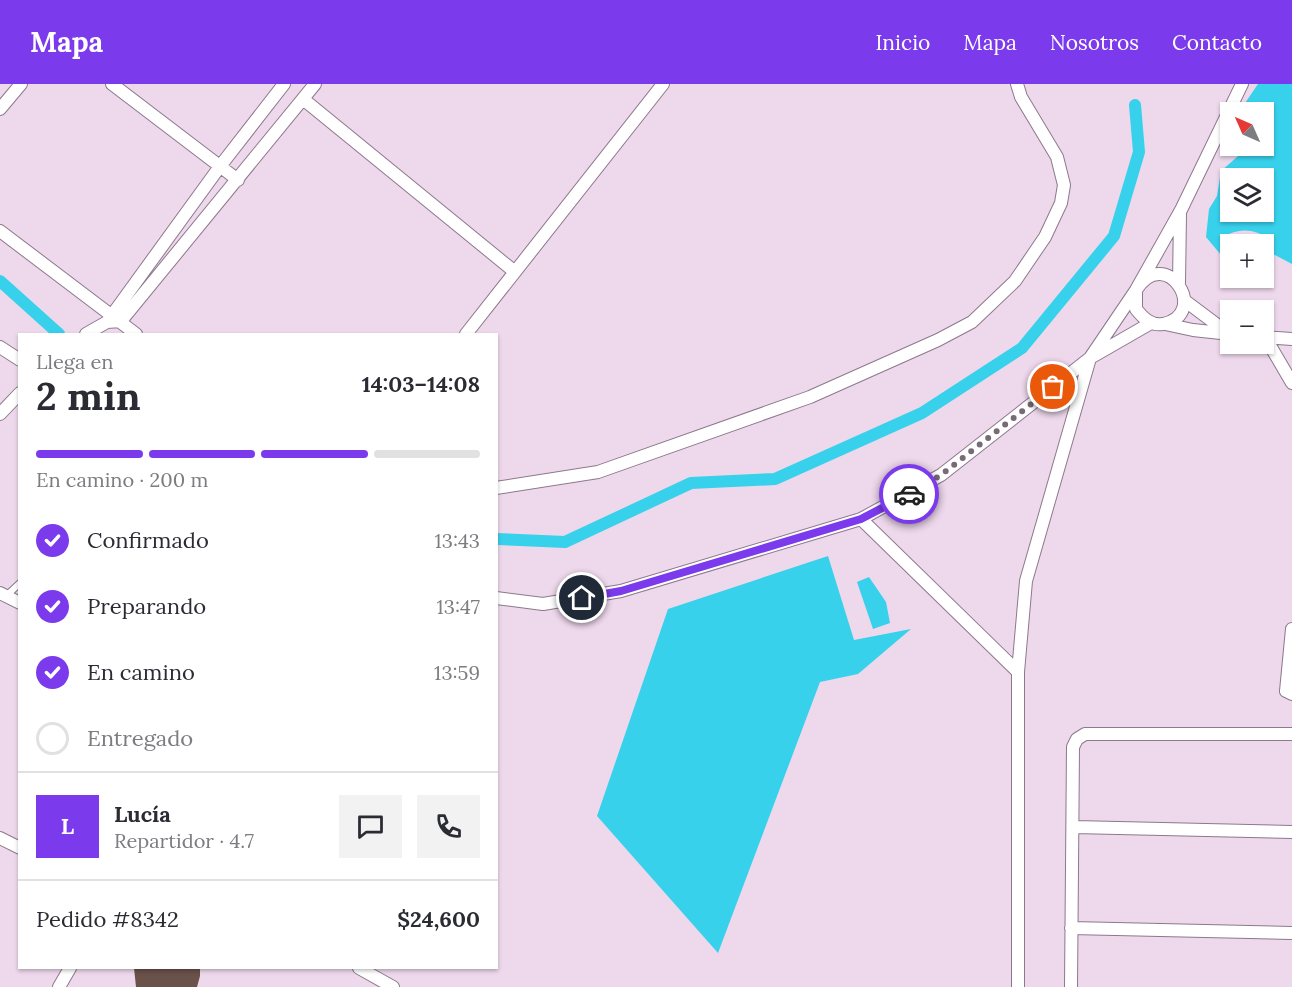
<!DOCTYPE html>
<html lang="es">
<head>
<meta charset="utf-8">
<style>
  :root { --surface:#fff; --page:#f2f2f3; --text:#2b2b33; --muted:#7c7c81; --line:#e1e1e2; --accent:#7c3aed }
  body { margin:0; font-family:Lora,serif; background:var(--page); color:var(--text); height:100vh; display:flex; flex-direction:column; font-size:22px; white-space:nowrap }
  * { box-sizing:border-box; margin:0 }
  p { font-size:20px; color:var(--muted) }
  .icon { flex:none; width:33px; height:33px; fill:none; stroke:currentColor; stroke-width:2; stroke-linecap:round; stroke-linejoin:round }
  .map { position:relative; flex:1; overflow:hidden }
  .sheet { position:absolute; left:18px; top:249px; width:480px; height:636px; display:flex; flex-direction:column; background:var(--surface); border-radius:0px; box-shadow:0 2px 4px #0004 }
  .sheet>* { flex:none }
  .needle { width:39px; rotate:315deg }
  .tools { position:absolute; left:1220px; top:18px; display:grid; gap:12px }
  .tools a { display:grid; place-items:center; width:54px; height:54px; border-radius:0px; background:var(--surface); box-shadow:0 2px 4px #0004; font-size:30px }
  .pin { position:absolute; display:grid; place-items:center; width:51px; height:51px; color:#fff; margin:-26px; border:3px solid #fff; border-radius:50%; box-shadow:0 2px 6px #0007 }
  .courier { position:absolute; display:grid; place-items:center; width:60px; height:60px; margin:-30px; border:4px solid #7c3aed; border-radius:50%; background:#fff; color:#222; box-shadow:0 2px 8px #0007 }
  .overview em { font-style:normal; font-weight:700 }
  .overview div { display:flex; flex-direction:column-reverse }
  .overview { display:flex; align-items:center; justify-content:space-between; height:102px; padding:0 18px }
  h1 { font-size:39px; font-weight:700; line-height:45px }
  .bar { display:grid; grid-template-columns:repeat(4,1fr); gap:9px 6px; align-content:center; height:72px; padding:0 18px }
  .bar i { height:8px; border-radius:4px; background:var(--line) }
  .bar .current { background:var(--accent) }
  .bar p { grid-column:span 4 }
  .line { display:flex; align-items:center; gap:15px; padding:0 18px; border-top:2px solid var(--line) }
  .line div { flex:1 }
  .round { display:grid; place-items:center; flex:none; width:63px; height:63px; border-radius:0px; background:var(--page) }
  ol { padding:0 18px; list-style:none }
  li { display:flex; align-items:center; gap:18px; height:66px }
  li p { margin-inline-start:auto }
  li .icon { padding:6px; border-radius:50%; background:var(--accent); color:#fff; stroke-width:4 }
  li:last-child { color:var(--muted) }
  li i { width:33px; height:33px; border:3px solid var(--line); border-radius:50% }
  header { display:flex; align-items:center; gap:36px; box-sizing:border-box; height:84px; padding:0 30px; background:var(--accent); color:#fff }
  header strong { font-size:28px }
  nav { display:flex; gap:33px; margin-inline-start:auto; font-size:21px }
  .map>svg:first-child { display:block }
  .water { fill:#37d1eb; fill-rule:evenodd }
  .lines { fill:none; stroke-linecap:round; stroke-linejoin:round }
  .canal { stroke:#37d1eb; stroke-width:12 }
  .building { fill:#6a5149 }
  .lane-casing { stroke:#8c798b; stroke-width:8 }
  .street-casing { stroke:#8c798b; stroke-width:14 }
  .lane { stroke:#fff; stroke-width:6 }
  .street { stroke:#fff; stroke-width:12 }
  .done { stroke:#786b77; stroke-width:6; stroke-dasharray:0 10.8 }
  .route { stroke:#7c3aed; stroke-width:8 }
</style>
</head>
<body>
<header>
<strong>Mapa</strong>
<nav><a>Inicio</a><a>Mapa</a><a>Nosotros</a><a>Contacto</a></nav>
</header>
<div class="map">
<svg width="1292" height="903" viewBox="0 0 1292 903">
  <rect width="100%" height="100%" fill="#eed8ec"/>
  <path class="water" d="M 1258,0 L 1292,0 L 1292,180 L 1273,170 L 1270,156 C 1254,144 1239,144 1222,153 L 1221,171 L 1206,153 L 1209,125 L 1217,112 L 1221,87 L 1245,66 L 1263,62 L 1263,28 L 1239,28 ZM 1230,94 L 1263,94 L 1263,128 L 1230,128 Z
    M 828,472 L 854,556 L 911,545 L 858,590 L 820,598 L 718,869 L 597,732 L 668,525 Z
    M 869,493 L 886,518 L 890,539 L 873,545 L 857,498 Z"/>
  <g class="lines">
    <path class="canal" d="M 0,197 L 59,250
      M 496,455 L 565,458 L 691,399 L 775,395 L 922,329 L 1022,264 L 1114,152 L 1139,68 L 1135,21"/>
  </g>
  <path class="building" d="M 134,884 L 200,884 L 200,892 L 197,903 L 136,903 Z"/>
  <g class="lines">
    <g class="lane-casing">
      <path id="lane" d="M 6,512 L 20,499"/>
    </g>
    <g class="street-casing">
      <path id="street" d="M 112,0 L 238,96
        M 303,15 L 515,188
        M 0,25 L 21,0
        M 0,147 L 136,250
        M 1179,199 L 1180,130
        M 1184,216 L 1228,249
        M 107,238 L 221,81 L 284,0
        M 1165,240 L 1193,246 L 1230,250
        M 86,250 L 107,238 L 121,237 L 315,0
        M 466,250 L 663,0
        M 1263,253 L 1292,255
        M 1265,253 L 1292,299
        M 0,263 L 20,276
        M 0,330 L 20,309
        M 496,404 L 598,388 L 810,313 L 938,256 L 972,238 L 1015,197 L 1045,153 L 1061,119 L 1064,101 L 1057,73 L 1021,13 L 1017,0
        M 861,435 L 1018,588
        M 0,509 L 20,519
        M 496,514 L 543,520 L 621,507 L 861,435 L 941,391 L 1090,274 L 1151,239
        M 1292,545 L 1286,607 L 1292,610
        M 1074,743 L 1292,748
        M 0,754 L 20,764
        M 1071,844 L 1292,849
        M 359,884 L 393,903
        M 59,903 L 70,884
        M 1018,903 L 1018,588 L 1026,497 L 1090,274 L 1136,206 C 1166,159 1211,230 1163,240 C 1151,242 1143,234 1136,225 L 1136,206 L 1181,126 L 1242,0
        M 1071,903 L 1073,663 L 1077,655 L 1085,650 L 1292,650"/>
    </g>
    <use href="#lane" class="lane"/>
    <use href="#street" class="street"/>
  </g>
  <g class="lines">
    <path class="done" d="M 909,410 L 941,391 L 1053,303"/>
    <path class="route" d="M 582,514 L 621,507 L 861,435 L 909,410"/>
  </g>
</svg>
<div class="tools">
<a><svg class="needle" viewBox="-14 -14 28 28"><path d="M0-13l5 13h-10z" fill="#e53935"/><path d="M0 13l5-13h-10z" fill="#7c7c81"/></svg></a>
<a><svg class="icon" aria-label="layers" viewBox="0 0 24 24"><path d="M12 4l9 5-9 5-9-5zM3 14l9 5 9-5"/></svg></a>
<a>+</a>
<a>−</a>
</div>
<div class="pin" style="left:1053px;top:303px;background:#ea580c"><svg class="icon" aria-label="bag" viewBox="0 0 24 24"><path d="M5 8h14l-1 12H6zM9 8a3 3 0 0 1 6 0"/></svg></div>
<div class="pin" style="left:582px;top:514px;background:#1f2937"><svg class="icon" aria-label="home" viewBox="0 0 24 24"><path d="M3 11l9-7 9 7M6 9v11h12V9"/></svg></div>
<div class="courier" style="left:909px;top:410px"><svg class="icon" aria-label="car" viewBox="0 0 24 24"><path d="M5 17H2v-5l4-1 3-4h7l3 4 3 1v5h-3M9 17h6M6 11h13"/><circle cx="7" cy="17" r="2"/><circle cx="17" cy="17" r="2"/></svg></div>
<section class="sheet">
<div class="overview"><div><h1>2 min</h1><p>Llega en</p></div><em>14:03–14:08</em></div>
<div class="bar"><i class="current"></i><i class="current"></i><i class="current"></i><i></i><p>En camino · 200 m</p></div>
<ol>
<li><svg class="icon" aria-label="check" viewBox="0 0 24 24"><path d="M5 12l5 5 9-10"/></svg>Confirmado<p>13:43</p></li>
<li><svg class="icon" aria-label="check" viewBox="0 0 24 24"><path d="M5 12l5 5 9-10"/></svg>Preparando<p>13:47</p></li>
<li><svg class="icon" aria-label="check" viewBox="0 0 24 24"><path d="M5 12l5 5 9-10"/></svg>En camino<p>13:59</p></li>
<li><i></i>Entregado</li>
</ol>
<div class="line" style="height:108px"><b class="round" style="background:var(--accent);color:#fff">L</b><div><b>Lucía</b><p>Repartidor · 4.7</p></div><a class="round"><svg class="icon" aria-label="chat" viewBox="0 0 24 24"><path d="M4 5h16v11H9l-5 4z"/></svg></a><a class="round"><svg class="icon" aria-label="phone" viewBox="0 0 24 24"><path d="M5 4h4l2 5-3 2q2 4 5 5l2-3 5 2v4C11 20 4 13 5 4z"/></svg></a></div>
<div class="line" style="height:78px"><div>Pedido #8342</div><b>$24,600</b></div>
</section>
</div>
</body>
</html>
